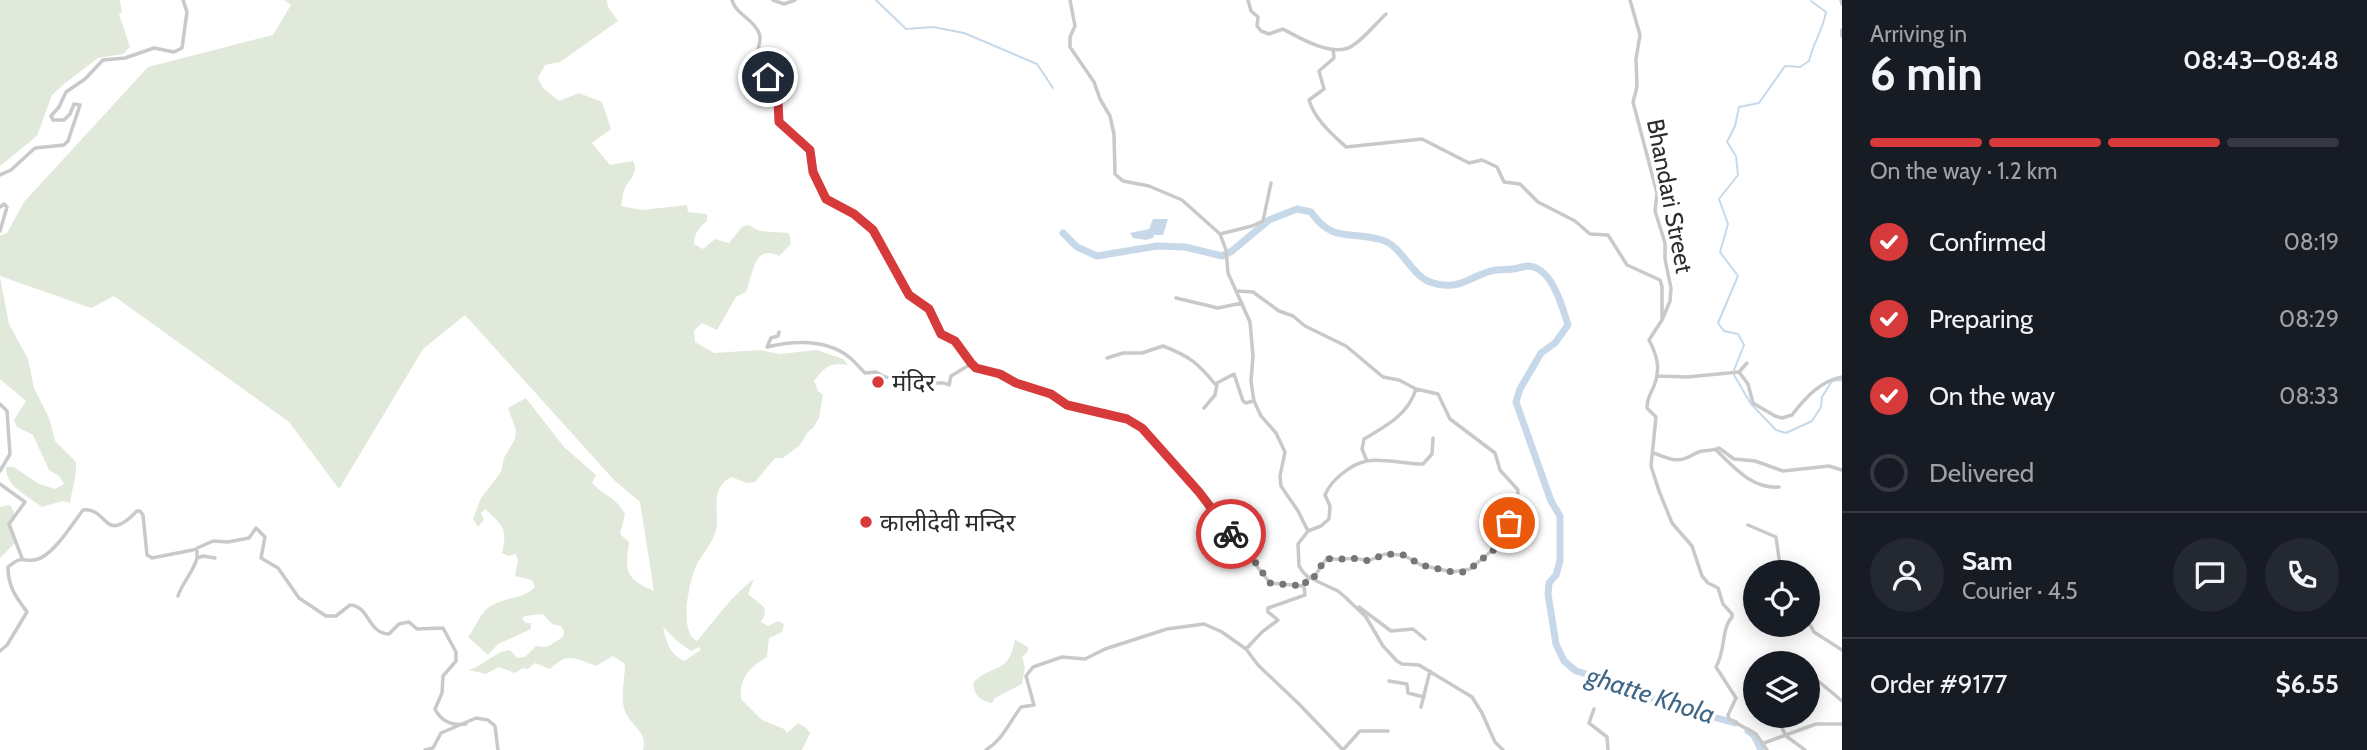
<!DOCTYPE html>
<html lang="en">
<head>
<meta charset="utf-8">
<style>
  :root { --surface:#171b24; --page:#242831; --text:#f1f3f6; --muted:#9ea1a6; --line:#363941; --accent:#d73a3a }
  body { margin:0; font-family:Cabin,"Noto Sans Devanagari",sans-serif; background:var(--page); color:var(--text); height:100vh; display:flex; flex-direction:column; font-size:26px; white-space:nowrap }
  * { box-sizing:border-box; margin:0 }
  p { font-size:23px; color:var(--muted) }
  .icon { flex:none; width:38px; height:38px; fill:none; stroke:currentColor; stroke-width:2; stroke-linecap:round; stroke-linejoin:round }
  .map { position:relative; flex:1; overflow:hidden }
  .details { display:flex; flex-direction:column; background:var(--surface); width:525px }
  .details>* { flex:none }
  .controls { position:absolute; left:1743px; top:560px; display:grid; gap:14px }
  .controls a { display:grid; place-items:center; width:77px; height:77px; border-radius:50%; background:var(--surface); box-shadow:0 4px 18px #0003; font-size:35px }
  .pin { position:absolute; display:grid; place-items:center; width:60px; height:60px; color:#fff; margin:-30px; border:4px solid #fff; border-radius:50%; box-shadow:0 2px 7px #0007 }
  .courier { position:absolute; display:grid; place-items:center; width:70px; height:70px; margin:-35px; border:5px solid #d73a3a; border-radius:50%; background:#fff; color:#222; box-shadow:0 2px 9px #0007 }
  .summary em { font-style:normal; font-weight:700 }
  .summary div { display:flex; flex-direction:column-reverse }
  .summary { display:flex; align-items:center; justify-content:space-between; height:119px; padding:0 28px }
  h1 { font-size:46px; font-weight:700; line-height:52px }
  .bar { display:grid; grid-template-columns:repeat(4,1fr); gap:10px 7px; align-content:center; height:84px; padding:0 28px }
  .bar i { height:9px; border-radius:5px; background:var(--line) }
  .bar .current { background:var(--accent) }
  .bar p { grid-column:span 4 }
  .line { display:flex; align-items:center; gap:18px; padding:0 28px; border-top:2px solid var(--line) }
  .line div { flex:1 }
  .round { display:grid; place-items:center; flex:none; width:74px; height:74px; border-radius:37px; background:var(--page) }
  ol { padding:0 28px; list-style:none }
  li { display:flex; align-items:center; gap:21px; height:77px }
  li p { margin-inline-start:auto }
  li .icon { padding:7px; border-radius:50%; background:var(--accent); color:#fff; stroke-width:4 }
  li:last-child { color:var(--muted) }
  li i { width:38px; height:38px; border:4px solid var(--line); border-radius:50% }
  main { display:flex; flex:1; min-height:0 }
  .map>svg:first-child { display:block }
  .green { fill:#e1e9da; fill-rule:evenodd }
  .water { fill:#c7d9e8 }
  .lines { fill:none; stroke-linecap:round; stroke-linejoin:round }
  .stream { stroke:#c7d9e8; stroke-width:2 }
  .river { stroke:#c7d9e8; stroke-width:7 }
  .minor { stroke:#c9c9c9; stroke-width:3.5 }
  .done { stroke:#767676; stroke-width:7; stroke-dasharray:0 12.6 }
  .route { stroke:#d73a3a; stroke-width:9 }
  .poi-dot { fill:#d73a3a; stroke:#fff; stroke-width:2.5 }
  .labels { text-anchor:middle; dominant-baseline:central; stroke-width:7; stroke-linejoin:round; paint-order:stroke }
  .street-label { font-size:24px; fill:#2c2c2c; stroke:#fff }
  .poi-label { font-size:24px; fill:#2c2c2c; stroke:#fff; text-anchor:start }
  .water-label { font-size:26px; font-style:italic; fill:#416787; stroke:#fff }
</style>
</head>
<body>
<main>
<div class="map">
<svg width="1842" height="750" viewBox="0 0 1842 750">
  <rect width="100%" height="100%" fill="#fff"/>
  <path class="green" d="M 0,0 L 120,0 L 122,12 L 119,14 L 130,47 L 123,54 L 98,58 L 64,84 L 52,95 L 37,136 L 0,166 Z
    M 284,0 L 607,0 L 608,7 L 618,21 L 560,62 L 545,65 L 538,78 L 543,88 L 559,101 L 579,93 L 602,102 L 611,129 L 592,143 L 610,165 L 633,161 C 639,173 630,178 625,188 C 622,194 622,200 621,206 L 642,210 L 687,205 L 688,212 L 707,214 L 707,221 C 699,227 694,234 694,244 L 703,249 L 715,239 L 729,243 L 742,227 L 748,225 L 760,231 L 789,233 L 791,244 L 779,256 C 753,243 753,276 746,292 L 736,297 L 717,330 L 702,323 L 694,331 L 695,342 L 714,353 L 760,350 L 780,354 L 817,350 L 843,359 L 848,365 C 830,362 824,367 814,381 L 818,391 L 823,395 L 819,418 L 813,428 L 808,432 L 800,445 L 783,458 L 775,458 L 755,482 L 747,483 L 731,477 C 706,491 723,518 714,536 C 710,546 702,555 697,564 C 689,581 678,632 697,641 C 715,620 731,596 754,579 L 748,594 L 764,607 L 765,614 L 761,622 L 768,626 L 778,621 L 784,624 L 782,632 L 769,638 L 767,657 C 750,667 739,678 741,699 L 762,720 L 784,729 L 787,733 L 798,723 L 805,727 L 810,733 L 802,750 L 643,750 C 648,731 631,727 625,711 C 620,698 625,678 625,664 L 613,656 L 596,666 C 574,658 568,652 550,669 L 535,663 L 528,669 L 523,668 L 515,673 L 499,667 L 486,674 L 469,670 C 484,665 496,651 510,650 L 517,658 L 525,657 L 536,646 L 547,647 L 563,637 L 564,631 L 561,626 L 552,624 L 543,614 L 525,616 L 522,619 L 526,623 L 531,623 L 531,629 L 498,644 L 488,655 L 468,637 C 475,628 480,614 488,608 C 501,597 523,600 535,587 L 532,580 L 515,576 L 518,560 L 516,554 L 508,556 L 502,553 C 508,528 503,526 485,509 L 481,513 L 484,520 L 478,527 L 473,519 L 481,498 L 501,472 L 504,458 L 515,439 L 516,430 L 508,408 L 526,398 L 564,447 L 596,475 L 592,483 C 604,496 614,495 625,514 L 620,534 L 629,542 C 625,572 625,578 654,591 L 640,502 L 614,480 L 465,315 L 423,349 L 339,489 L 289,422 L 114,296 L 91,308 L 0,276 L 0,236 L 7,233 L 24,202 L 148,67 L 273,35 L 291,5 ZM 663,627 L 677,641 L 691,651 L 699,647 L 701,650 L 684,661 C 669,653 667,643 663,627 Z
    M 0,277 L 9,324 L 28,359 L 34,388 L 49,418 L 55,441 L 76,462 C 77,476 72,489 70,503 L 62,501 L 42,507 C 28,496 5,486 6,467 L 14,467 L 39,484 L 55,489 L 64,484 L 59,476 L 49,470 L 33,435 L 17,427 L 14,420 L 26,401 L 0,379 Z
    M 10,505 L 14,512 L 11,527 L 17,541 L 0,558 L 0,507 Z
    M 1015,640 L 1028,647 L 1028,651 L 1022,657 L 1025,667 L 1022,684 L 995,698 L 992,703 C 979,700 975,696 973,683 C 993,662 1008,676 1015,640 Z"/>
  <path class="water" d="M 1153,219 L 1168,219 L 1163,235 L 1154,235 L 1153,238 L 1146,240 L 1133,238 L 1130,233 L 1149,229 Z"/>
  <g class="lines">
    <path class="stream" d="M 876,0 L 906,29 L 933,27 L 964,33 L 1037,64 L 1053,88
      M 1734,370 L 1744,345 L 1738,334 L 1724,331 L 1718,323 L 1738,276 L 1720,252 L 1728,224 L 1719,199 L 1738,175 L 1736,156 L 1727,142 L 1735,126 L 1739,107 L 1759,103 L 1785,66 L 1800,67 L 1809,61 C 1813,43 1823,30 1826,12 L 1811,1
      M 1734,375 L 1751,404 L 1776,430 L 1786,433 L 1812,421 L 1821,407 L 1822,397 L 1832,381 L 1842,380"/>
    <path class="river" d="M 1063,233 L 1077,247 L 1097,256 L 1157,246 L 1185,247 L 1222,256 L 1232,251 L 1269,220 L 1297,209 L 1311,212 C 1333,244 1351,230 1382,240 C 1402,246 1411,275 1430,282 C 1460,293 1471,274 1496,270 C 1502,269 1507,270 1512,269 C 1517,269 1523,266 1528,266 C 1552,267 1562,306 1568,325 L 1555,343 L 1541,353 L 1520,389 L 1516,402 L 1551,501 L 1560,516 L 1560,561 L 1556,575 L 1549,583 L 1548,594 L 1556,644 L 1564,661 L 1576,671 L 1631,687 L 1659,702 L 1735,723
      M 1748,731 L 1754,735 L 1761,750"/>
    <path class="minor" d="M 732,0 C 736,15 753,18 759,33 C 763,42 755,50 758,60 C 767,82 782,96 779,122 L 810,150 L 813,172 L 821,184 L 826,199 L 854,213 L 873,230 L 909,295 L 929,309 L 941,334 L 955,341 L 971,364 L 976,368 L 1000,374 L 1016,383 L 1051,394 L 1067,405 L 1127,419 L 1142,428 L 1199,492 L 1270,583 L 1304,586
      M 773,0 L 784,4 L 795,0
      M 1070,0 L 1075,26 L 1070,37 L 1070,47 L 1094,82 L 1100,99 L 1110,116 L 1114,134 L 1115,174 L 1123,181 L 1149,186 L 1182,200 L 1220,234 L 1226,250 L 1228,273 L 1250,322 L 1253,356 L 1251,381 L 1254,401 L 1261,416 L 1276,433 L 1285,452 L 1280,476 L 1281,486 L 1298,511 L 1308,531 L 1298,544 L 1299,566 L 1303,572 L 1308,577 L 1338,591 L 1345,597 L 1366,617 L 1383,646 L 1397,661 L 1402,664 L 1419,665 L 1472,697 L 1482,713 L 1495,742 L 1503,750
      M 1248,0 L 1251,11 L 1258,17 L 1257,26 L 1261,31 L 1269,34 L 1283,29 C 1299,38 1334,58 1352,46 C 1365,38 1375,24 1386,14
      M 1630,0 L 1640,35 L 1636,59 L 1637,87 L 1633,102 L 1657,193 L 1655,211 L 1665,243 L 1665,259 L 1671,288 L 1670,301 L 1662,320 L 1649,340 C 1657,355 1661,369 1654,386 C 1650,395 1647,398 1647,408 L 1656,417 L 1651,466 L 1659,491 L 1672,523 L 1692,546 L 1702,576 L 1708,583 L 1718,588 L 1723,604 L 1732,614 L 1732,617 C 1721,629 1726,650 1716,667 L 1736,698 L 1728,715 L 1729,719 L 1756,734 L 1767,750
      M 1841,0 L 1842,4
      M 1842,30 L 1842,36
      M 1333,49 L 1334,58 L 1319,71 L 1324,89 L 1309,100 C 1315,120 1332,134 1346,147 L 1422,139 L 1469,163 L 1482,160 L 1497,167 L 1504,182 L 1520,184 L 1538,202 L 1575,221 L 1590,234 L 1608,235 L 1627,265 L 1660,280 L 1662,287 L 1662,318
      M 0,175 L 11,170 L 35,148 L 64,145 L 68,141 L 80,105 L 74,104 L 70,114 L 64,120 L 53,120 L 51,116 L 59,107 L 66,92 L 85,79 L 103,60 L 125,58 L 154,48 L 174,52 L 182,48 L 187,12 L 183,0
      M 0,207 L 4,204 L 7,207 L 0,231
      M 1220,234 L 1252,226 L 1263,221 L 1271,183
      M 1238,291 L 1253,292 L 1279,311 L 1293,316 L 1305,326 L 1346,346 L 1383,377 L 1399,380 L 1416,389 L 1438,394 L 1450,419 L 1495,453 L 1500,470 L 1518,490 L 1517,503 L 1501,543 L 1470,569 L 1452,572 L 1421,565 L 1403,555 L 1385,554 L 1368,561 C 1350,555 1343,562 1327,558 L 1314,577 L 1308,577 L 1304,586 L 1305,595 L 1268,608 L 1268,612 L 1278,620 L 1262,632 L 1246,649 L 1258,665 L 1300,705 L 1343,750
      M 1176,298 L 1218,308 L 1242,303
      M 779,332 L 778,336 L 771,338 L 767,347 C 793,341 826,339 849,357 C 855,362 860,368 865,373 L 876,372 L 885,377 L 908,378 L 920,383 L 944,383 L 949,385 L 951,376 L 971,364
      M 1107,358 L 1123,353 L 1142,353 L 1163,346 C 1189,356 1198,363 1215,384 L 1234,374 L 1243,401 L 1246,403 L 1253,401
      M 1739,372 L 1748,384 L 1753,403 L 1775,416 L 1782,418 L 1792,415 C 1805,398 1820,381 1842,377
      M 1657,376 L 1687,377 L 1739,372 L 1747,363
      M 0,404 L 7,411 L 10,454 L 0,471
      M 1204,408 L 1215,395 L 1217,384
      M 1716,450 C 1735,468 1752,489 1779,487
      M 1653,453 C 1664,456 1674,463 1686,458 C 1692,456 1696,452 1702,451 C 1709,450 1713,451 1719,448 L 1734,459 L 1755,461 L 1783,471 L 1829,466 L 1842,470
      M 1367,461 L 1362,449 L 1364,439 C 1386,426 1408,415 1416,389
      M 0,484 L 25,502 L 9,524 L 22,558
      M 1748,525 L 1776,537 L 1781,572
      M 1308,531 L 1321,526 L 1329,519 L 1330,506 L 1325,495 C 1331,480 1351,464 1367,461 C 1380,458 1407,464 1423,464 L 1432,454 L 1433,438
      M 197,548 L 197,558 L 203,556 L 215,558
      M 178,596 C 183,581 193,573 197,558
      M 1359,607 L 1391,631 L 1413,629 L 1425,639
      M 1808,621 L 1814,632 L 1842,650
      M 0,651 L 7,645 L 27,612 C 16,597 8,587 8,567 C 24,553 23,564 38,559 C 54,554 73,523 83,510 C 109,507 103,546 137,511 L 140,511 L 143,515 L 147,555 L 152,558 L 193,550 L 213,541 L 228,542 L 249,538 L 256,528 L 265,537 L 261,558 L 278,568 L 299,598 L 326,616 L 336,616 L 350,605 C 370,606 367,633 389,634 L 399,624 L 409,622 L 417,629 L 443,628 L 456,652 L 456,661 L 443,676 L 442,693 L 435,709 C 441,721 452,726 466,724
      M 1811,675 L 1842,701
      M 1389,681 L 1407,684 L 1408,693 L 1424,697
      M 1421,707 L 1430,671
      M 1594,709 L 1589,723 L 1607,737 L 1608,750
      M 1776,716 L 1786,736 L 1805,750
      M 1764,743 L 1816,724 L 1842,724
      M 425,750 L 433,748 L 441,733 L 476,718 L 488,720 L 495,726 L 498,750
      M 986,750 C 1003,739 1009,723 1021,707 L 1034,705 L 1026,676 L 1033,667 L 1062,657 L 1085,659 L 1105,649 L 1167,629 L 1204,624 L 1222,632 L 1246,649
      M 1343,750 L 1360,731 L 1388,731"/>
  </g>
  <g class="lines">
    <path class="done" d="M 1231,534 L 1253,559 L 1270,583 L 1304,586 L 1308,577 L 1314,577 L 1326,558 C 1343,562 1350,555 1368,561 L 1385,554 L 1404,555 L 1421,565 L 1452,572 L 1463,572 L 1470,569 L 1502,543 L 1509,523"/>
    <path class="route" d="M 768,77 L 778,101 L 779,122 L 810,150 L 813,172 L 826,199 L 854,214 L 873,230 L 909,295 L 929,309 L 941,334 L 955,341 L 971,363 L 976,368 L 1000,374 L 1016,383 L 1051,394 L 1067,405 L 1127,419 L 1142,428 L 1199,492 L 1231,534"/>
  </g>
  <g class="poi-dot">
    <circle cx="878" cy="382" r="7"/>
    <circle cx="866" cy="522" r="7"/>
  </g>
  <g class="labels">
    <g class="street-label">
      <text transform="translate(1670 196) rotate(79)">Bhandari Street</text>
    </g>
    <g class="poi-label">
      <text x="892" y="382">मंदिर</text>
      <text x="880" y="522">कालीदेवी मन्दिर</text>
    </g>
    <g class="water-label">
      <text transform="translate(1651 695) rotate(18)">ghatte Khola</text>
    </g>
  </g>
</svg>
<div class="controls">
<a><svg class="icon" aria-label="locate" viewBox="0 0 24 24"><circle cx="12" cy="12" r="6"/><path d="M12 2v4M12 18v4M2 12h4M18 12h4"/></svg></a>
<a><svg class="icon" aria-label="layers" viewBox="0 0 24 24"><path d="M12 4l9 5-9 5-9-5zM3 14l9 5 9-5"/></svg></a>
</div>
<div class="pin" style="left:1509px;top:523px;background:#ea580c"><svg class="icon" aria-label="bag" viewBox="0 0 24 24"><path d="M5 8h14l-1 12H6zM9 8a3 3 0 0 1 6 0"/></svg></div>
<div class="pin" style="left:768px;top:77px;background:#1f2937"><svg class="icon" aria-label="home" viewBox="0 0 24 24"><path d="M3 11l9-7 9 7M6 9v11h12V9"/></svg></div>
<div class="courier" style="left:1231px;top:534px"><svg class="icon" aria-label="bike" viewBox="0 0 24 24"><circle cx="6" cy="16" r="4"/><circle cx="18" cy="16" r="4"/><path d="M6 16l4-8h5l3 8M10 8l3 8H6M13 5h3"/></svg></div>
</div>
<section class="details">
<div class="summary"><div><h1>6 min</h1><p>Arriving in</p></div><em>08:43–08:48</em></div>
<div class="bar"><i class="current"></i><i class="current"></i><i class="current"></i><i></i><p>On the way · 1.2 km</p></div>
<ol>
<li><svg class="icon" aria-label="check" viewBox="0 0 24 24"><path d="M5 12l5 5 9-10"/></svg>Confirmed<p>08:19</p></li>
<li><svg class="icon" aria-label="check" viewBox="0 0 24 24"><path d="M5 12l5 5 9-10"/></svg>Preparing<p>08:29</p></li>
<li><svg class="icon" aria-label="check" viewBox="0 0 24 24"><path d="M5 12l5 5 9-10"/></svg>On the way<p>08:33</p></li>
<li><i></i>Delivered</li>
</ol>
<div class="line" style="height:126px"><a class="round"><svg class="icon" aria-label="person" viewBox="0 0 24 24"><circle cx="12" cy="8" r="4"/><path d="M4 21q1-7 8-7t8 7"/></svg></a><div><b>Sam</b><p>Courier · 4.5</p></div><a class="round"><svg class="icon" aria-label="chat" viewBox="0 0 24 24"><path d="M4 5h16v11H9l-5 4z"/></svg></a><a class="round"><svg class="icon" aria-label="phone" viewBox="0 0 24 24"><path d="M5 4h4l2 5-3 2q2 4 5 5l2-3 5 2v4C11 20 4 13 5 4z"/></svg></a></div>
<div class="line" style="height:91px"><div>Order #9177</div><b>$6.55</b></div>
</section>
</main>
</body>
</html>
